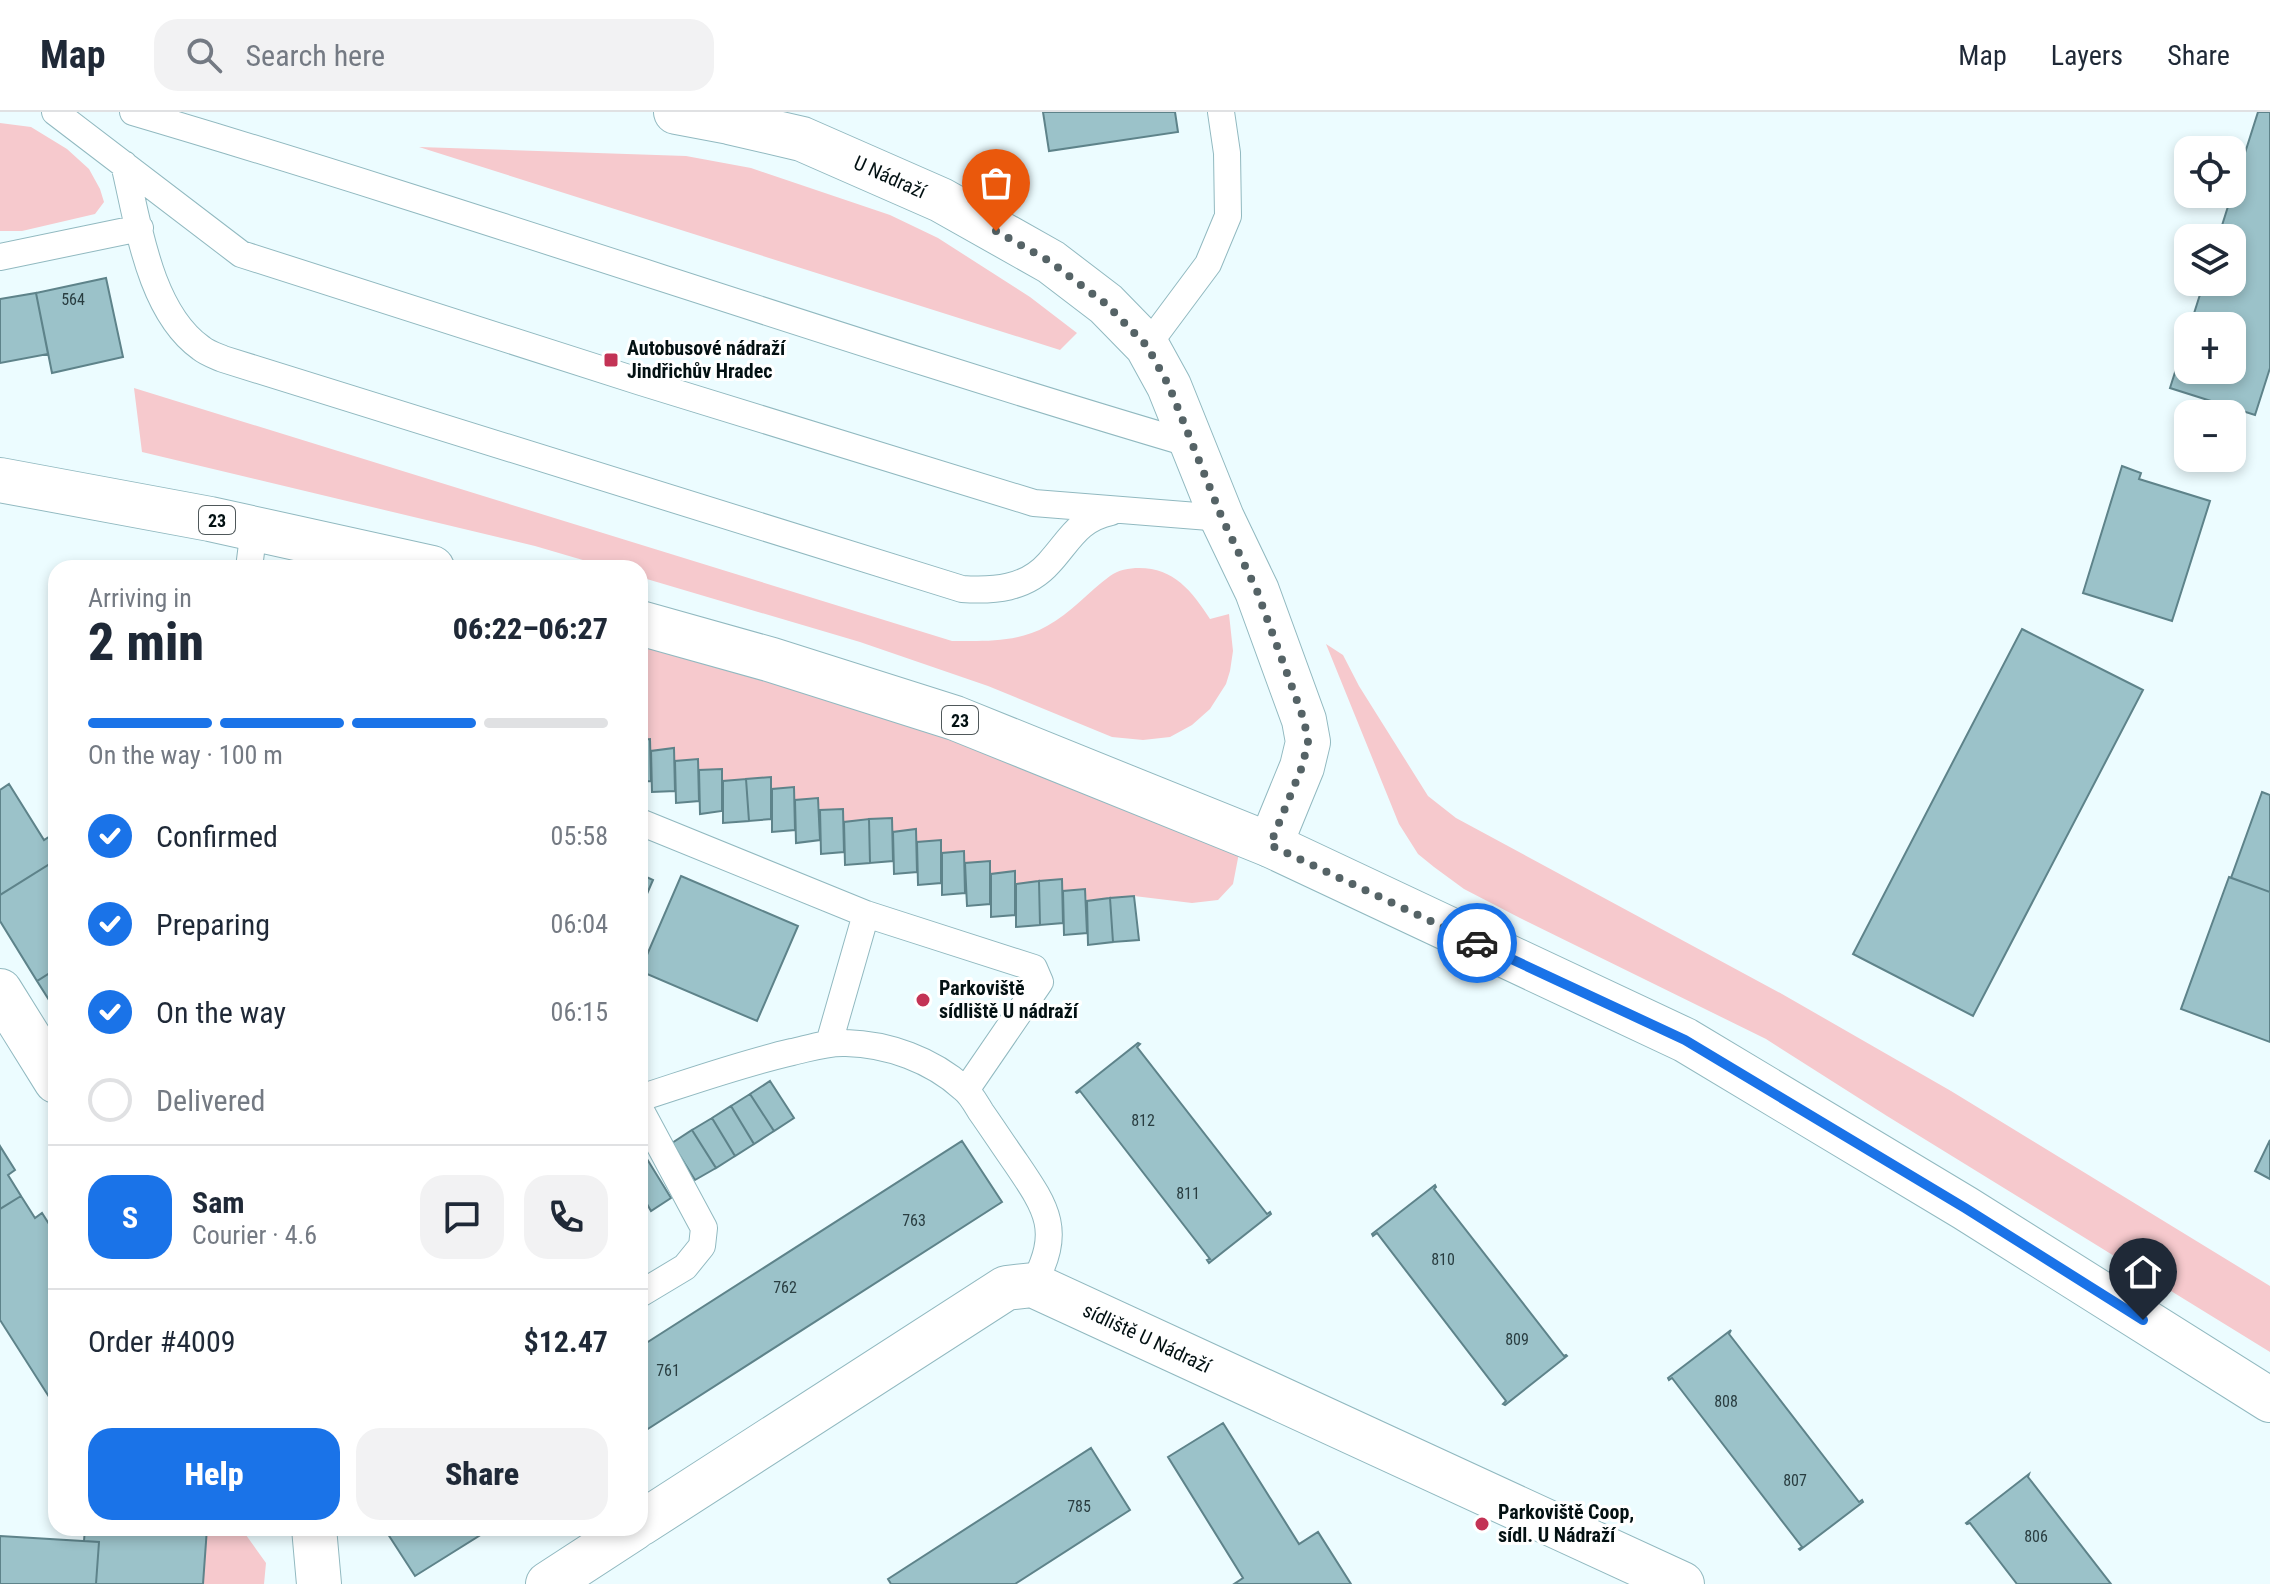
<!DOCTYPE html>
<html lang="en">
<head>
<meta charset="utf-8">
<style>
  :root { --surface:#fff; --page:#f2f2f3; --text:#1f2937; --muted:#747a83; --line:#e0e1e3; --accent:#1a73e8 }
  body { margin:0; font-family:"Roboto Condensed",sans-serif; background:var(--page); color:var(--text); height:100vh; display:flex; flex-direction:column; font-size:30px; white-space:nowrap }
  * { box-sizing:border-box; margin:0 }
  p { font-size:26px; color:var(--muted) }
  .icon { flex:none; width:44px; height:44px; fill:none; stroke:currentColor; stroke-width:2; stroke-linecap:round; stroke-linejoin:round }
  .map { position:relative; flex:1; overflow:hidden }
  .drawer { position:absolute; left:48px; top:448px; width:600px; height:976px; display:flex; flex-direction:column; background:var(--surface); border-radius:24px; box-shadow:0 4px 12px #0003 }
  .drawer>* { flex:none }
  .buttons { position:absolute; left:2174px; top:24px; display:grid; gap:16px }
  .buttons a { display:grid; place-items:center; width:72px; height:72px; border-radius:16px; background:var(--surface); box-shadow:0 4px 12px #0003; font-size:40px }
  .pin { position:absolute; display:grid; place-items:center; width:68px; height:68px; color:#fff; margin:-82px -34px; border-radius:50% 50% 50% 0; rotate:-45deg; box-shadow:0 0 8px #0007 }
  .pin .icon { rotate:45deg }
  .courier { position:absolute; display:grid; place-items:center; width:80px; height:80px; margin:-40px; border:6px solid #1a73e8; border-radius:50%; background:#fff; color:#222; box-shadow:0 2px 10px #0007 }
  .headline em { font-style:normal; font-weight:800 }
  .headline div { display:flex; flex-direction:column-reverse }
  .headline { display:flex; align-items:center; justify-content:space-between; height:136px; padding:0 40px }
  h1 { font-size:52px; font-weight:800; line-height:60px }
  .bar { display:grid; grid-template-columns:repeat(4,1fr); gap:12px 8px; align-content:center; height:96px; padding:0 40px }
  .bar i { height:10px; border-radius:6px; background:var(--line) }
  .bar .selected { background:var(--accent) }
  .bar p { grid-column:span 4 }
  .line { display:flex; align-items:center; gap:20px; padding:0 40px; border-top:2px solid var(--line) }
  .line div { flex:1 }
  .round { display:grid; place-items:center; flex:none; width:84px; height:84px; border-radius:24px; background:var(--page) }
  ol { padding:0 40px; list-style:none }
  li { display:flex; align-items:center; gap:24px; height:88px }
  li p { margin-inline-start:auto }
  li .icon { padding:8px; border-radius:50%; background:var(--accent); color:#fff; stroke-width:4 }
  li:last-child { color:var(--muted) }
  li i { width:44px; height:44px; border:4px solid var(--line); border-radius:50% }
  .action { display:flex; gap:16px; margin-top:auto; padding:16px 40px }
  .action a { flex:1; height:92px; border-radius:24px; background:var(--accent); color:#fff; font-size:32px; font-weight:800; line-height:92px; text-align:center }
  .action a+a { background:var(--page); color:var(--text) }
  header { display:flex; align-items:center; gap:48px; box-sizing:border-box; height:112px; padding:0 40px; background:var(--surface); border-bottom:2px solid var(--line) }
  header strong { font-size:38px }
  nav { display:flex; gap:44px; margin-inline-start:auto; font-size:28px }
  .search { width:560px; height:72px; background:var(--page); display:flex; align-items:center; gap:20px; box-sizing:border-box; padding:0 28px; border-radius:24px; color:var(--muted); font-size:30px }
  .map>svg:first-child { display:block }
  .green { fill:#f6c9cd }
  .building { fill:#9bc2c9; stroke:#5e838a; stroke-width:2 }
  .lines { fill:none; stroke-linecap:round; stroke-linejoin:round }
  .lane-casing { stroke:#91b9c0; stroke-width:28 }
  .street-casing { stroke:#91b9c0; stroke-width:46 }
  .primary-casing { stroke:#91b9c0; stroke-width:46 }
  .lane { stroke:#fff; stroke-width:26 }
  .street { stroke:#fff; stroke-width:44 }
  .primary { stroke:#fff; stroke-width:44 }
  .done { stroke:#556366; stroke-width:8; stroke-dasharray:0 14.4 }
  .route { stroke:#1a73e8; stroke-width:10 }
  .poi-dot { fill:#c33355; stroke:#fff; stroke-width:3 }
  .labels { text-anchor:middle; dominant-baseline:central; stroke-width:6; stroke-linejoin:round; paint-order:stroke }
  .number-label { font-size:16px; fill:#293d40 }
  .shield { fill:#fff; stroke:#4f585a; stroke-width:2 }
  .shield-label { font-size:18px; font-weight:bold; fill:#031113 }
  .street-label { font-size:20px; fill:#031113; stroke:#fff }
  .poi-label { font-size:20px; font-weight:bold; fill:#031113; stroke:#fff; text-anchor:start }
</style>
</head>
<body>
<header>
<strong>Map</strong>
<div class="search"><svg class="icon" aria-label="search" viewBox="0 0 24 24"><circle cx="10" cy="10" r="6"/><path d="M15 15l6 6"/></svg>Search here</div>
<nav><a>Map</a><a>Layers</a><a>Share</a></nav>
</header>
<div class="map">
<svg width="2270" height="1472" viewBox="0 0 2270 1472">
  <rect width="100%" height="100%" fill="#ecfcff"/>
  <path class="green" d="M 0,11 L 31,15 L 67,37 L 89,57 L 100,77 L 104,90 L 95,102 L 22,119 L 0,119 Z
    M 419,35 L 686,44 L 751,56 L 890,103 L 938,126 L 1030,185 L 1077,221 L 1060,238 Z
    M 134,276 L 952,529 C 985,529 1017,531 1047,514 C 1071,501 1088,480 1110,464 C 1118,458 1129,456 1139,456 C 1174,456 1192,479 1210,507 L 1229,502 L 1233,539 L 1230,559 L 1226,572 L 1210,597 L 1192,613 L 1170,625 L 1143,628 L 1112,625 L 988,574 L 860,530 L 640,465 L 640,456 L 610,456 L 535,434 L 142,340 Z
    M 640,532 L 947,623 L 1239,741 L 1233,772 L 1218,788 L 1192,791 L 1134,784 L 1087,789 L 1085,777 L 1063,779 L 1061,767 L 1016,772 L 1015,760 L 991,762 L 990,749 L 965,751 L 964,739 L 942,741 L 941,729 L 917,730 L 916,717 L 893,720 L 891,706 L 844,710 L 842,697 L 820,698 L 818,686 L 795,688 L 794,676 L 772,677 L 771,665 L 723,669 L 721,657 L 699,658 L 697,647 L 675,649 L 673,636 L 651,639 L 650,628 L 640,628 Z
    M 1326,532 L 1343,543 L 1359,574 L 1428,684 L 1456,706 L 1782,882 L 1951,979 L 2270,1174 L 2270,1240 L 1887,1004 L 1766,927 L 1520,806 L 1464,777 L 1434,755 L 1418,742 L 1399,712 Z
    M 207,1416 L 241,1416 L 266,1451 L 264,1472 L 203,1472 Z"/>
  <path class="building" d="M 1043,0 L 1175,0 L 1178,20 L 1049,39 Z
    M 2258,0 L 2270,0 L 2270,256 L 2255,303 L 2170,276 L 2188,219 L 2188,258 L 2232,258 L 2232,214 L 2190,214 L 2204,170 L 2232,170 L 2232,126 L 2218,126 Z
    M 106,166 L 123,245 L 52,261 L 36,181 Z
    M 36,181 L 48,242 L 0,251 L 0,187 Z
    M 2122,354 L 2141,361 L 2139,367 L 2210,389 L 2172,509 L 2083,481 Z
    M 2022,517 L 2143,578 L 1973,904 L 1853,842 Z
    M 650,627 L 651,669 L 640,670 L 640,628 Z
    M 674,636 L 675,679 L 652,680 L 651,639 Z
    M 698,647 L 699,689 L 676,691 L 675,649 Z
    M 722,657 L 722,699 L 700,702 L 699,658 Z
    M 771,665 L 771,707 L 749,709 L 746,667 Z
    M 746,667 L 749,709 L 723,711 L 723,669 Z
    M 9,672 L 44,728 L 55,721 L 56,723 L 56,748 L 0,783 L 0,678 Z
    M 794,675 L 795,718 L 772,720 L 772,677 Z
    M 2262,680 L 2270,683 L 2270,780 L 2231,766 Z
    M 818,686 L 820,728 L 796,731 L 795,688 Z
    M 843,697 L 844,740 L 821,742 L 820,698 Z
    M 892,706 L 893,749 L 870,751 L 869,707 Z
    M 869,707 L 870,751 L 845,753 L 844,710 Z
    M 916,717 L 917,760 L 894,762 L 893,720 Z
    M 941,728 L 941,771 L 918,773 L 917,730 Z
    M 964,739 L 965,781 L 942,783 L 942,741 Z
    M 990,749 L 990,792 L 967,794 L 965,751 Z
    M 53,750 L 56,755 L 56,857 L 37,869 L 0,809 L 0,783 Z
    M 1015,759 L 1015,803 L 991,805 L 991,762 Z
    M 640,762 L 653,768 L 640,798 Z
    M 681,764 L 798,814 L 757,909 L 640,859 Z
    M 2229,765 L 2270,780 L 2270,930 L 2181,897 Z
    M 1062,767 L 1063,811 L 1040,813 L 1039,769 Z
    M 1039,769 L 1040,813 L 1016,815 L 1016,772 Z
    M 1085,777 L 1087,821 L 1064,823 L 1063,779 Z
    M 1134,784 L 1139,828 L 1113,830 L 1110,786 Z
    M 1110,786 L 1113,830 L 1088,833 L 1087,789 Z
    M 56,857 L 56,899 L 37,869 Z
    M 1138,931 L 1140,932 L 1137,935 L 1267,1102 L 1270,1100 L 1271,1102 L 1209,1151 L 1207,1148 L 1210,1147 L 1080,979 L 1077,981 L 1076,980 Z
    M 770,969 L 794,1006 L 774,1019 L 750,982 Z
    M 750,982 L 774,1019 L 754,1032 L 731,994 Z
    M 731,994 L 754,1032 L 735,1044 L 712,1006 Z
    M 712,1006 L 735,1044 L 716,1056 L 692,1018 Z
    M 692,1018 L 716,1056 L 695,1068 L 672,1031 Z
    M 2270,1028 L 2270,1067 L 2255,1059 Z
    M 962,1029 L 1002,1090 L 640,1322 L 640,1235 Z
    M 0,1034 L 15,1058 L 8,1063 L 21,1084 L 0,1097 Z
    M 647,1047 L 671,1086 L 651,1099 L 640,1080 L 640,1052 Z
    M 1435,1073 L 1436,1075 L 1434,1077 L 1564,1244 L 1566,1243 L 1567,1244 L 1505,1293 L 1503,1292 L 1506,1289 L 1377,1121 L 1373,1124 L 1372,1122 Z
    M 21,1084 L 35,1106 L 42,1101 L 56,1123 L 56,1285 L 51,1288 L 0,1208 L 0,1097 Z
    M 1731,1218 L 1729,1222 L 1859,1390 L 1862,1388 L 1863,1390 L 1800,1438 L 1799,1437 L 1802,1435 L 1672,1266 L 1669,1268 L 1668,1266 Z
    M 1223,1311 L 1299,1432 L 1318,1420 L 1351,1472 L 1234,1472 L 1243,1466 L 1168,1345 Z
    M 1091,1336 L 1130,1398 L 1015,1472 L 891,1472 L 888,1467 Z
    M 2029,1362 L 2028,1365 L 2111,1472 L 2017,1472 L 1970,1411 L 1967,1412 L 1966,1411 Z
    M 85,1416 L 207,1416 L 203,1472 L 96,1472 L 99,1430 L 84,1429 Z
    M 384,1416 L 489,1416 L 490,1417 L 415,1464 Z
    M 0,1424 L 99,1430 L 96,1472 L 0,1472 Z"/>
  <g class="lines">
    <g class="lane-casing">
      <path id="lane" d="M 55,0 L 241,142 L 641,270 L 1034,391 L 1222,406
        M 133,0 C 489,105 838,228 1194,333
        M 124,52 C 138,110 149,199 201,236 C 207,241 216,244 223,247 L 962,477 C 994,479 1026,477 1049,451 C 1070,428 1078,407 1111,400
        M 0,145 L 140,116
        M 1147,234 L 1208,152 L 1228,104 L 1227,41 L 1221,0
        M 249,456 L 254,416
        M 640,710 L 866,802 L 1034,856 L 1040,870 L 966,978
        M 829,931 L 866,802
        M 640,986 C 690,970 740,952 792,940 C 810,936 827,930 846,931 C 888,932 932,948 963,976 C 971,982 976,992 981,1000 C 993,1017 1004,1034 1016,1051 C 1048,1098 1062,1119 1033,1173
        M 640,997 L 704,1116 L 702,1134 L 685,1155 L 640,1182"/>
    </g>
    <g class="street-casing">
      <path id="street" d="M 676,0 L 729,10 L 802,27 L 941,88 L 1051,150 L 1106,192 L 1147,234 L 1169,274 L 1222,406 L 1257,479 L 1304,608 L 1308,630 L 1302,655 L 1270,733
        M 0,879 L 56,969
        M 640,1412 L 1006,1176 L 1033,1173 L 1682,1472
        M 314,1416 L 319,1472
        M 548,1472 L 634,1416"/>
    </g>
    <g class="primary-casing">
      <path id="primary" d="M 0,368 L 210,407 L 432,456
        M 640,511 L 772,548 L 955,606 L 1270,733 L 1685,928 L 1965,1096 L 2270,1288"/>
    </g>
    <use href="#lane" class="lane"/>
    <use href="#street" class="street"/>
    <use href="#primary" class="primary"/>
  </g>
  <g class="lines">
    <path class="done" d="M 996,119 L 1051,150 L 1069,164 L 1106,192 L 1147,234 L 1169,274 L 1222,406 L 1257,479 L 1304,608 L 1308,630 L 1302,655 L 1270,733 L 1477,831"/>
    <path class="route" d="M 1477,831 L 1685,928 L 1965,1096 L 2143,1208"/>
  </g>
  <g class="poi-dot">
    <rect x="603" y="240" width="16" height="16" rx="4"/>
    <circle cx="923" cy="888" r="8"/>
    <circle cx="1482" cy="1412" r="8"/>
  </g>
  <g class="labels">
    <g class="number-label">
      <text x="73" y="187">564</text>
      <text x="1143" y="1008">812</text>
      <text x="1188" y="1081">811</text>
      <text x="914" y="1108">763</text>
      <text x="1443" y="1147">810</text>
      <text x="785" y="1175">762</text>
      <text x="1517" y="1227">809</text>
      <text x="668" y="1258">761</text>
      <text x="1726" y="1289">808</text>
      <text x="1795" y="1368">807</text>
      <text x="1079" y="1394">785</text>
      <text x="2036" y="1424">806</text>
    </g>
    <g class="shield">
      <rect x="199" y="394" width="36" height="28" rx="6"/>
      <rect x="942" y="594" width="36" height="28" rx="6"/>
    </g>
    <g class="shield-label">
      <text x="217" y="408">23</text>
      <text x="960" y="608">23</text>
    </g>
    <g class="street-label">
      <text transform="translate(890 65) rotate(24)">U Nádraží</text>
      <text transform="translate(1147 1226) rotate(25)">sídliště U Nádraží</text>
    </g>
    <g class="poi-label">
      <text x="627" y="236">Autobusové nádraží<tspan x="627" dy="23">Jindřichův Hradec</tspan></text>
      <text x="939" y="876">Parkoviště<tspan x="939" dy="23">sídliště U nádraží</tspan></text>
      <text x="1498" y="1400">Parkoviště Coop,<tspan x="1498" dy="23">sídl. U Nádraží</tspan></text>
    </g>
  </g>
</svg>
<div class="buttons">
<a><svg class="icon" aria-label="locate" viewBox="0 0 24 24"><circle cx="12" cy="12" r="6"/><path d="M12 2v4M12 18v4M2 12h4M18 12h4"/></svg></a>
<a><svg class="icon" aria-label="layers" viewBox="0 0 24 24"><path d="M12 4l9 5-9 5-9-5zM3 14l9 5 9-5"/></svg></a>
<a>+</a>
<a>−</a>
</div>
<div class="pin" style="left:996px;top:119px;background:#ea580c"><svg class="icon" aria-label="bag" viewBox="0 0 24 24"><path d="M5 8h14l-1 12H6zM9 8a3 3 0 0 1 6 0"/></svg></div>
<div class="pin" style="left:2143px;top:1208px;background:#1f2937"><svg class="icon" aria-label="home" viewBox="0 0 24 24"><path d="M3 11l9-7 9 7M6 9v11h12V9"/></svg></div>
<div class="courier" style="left:1477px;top:831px"><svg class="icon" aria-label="car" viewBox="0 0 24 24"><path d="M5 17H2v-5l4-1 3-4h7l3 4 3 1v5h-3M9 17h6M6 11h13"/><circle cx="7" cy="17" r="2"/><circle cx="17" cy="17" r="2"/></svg></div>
<section class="drawer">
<div class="headline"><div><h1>2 min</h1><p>Arriving in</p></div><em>06:22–06:27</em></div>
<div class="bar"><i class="selected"></i><i class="selected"></i><i class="selected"></i><i></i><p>On the way · 100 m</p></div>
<ol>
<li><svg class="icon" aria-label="check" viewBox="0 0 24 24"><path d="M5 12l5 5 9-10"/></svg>Confirmed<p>05:58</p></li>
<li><svg class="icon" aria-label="check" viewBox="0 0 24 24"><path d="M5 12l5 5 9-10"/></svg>Preparing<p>06:04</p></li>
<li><svg class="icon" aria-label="check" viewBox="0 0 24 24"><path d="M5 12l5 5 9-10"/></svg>On the way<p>06:15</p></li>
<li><i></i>Delivered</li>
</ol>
<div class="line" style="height:144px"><b class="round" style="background:var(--accent);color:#fff">S</b><div><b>Sam</b><p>Courier · 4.6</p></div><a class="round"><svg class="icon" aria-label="chat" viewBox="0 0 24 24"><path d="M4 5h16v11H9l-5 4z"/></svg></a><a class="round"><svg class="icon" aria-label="phone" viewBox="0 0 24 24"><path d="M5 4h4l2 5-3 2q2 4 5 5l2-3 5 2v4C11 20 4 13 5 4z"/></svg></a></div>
<div class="line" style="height:104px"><div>Order #4009</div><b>$12.47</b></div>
<div class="action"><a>Help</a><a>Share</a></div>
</section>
</div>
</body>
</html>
